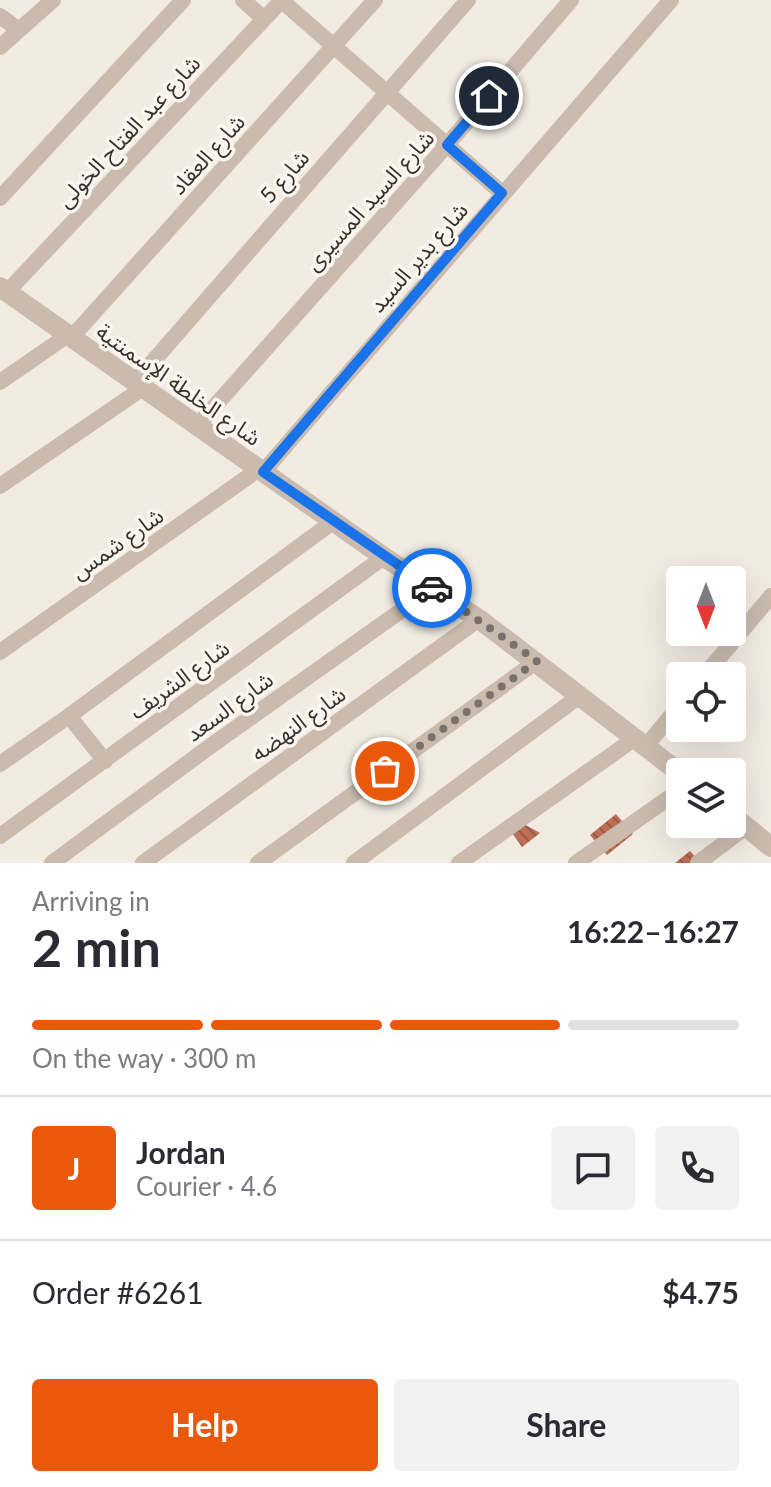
<!DOCTYPE html>
<html lang="en">
<head>
<meta charset="utf-8">
<style>
  :root { --surface:#fff; --page:#f2f2f3; --text:#2b2b33; --muted:#7c7c81; --line:#e1e1e2; --accent:#ea580c }
  body { margin:0; font-family:Lato,"Noto Sans Arabic",sans-serif; background:var(--page); color:var(--text); height:100vh; display:flex; flex-direction:column; font-size:30px; white-space:nowrap }
  * { box-sizing:border-box; margin:0 }
  p { font-size:26px; color:var(--muted) }
  .icon { flex:none; width:44px; height:44px; fill:none; stroke:currentColor; stroke-width:2; stroke-linecap:round; stroke-linejoin:round }
  .map { position:relative; height:863px; overflow:hidden }
  .side { display:flex; flex-direction:column; background:var(--surface); flex:1 }
  .side>* { flex:none }
  .needle { width:52px; rotate:180deg }
  .buttons { position:absolute; left:666px; top:566px; display:grid; gap:16px }
  .buttons a { display:grid; place-items:center; width:80px; height:80px; border-radius:8px; background:var(--surface); box-shadow:0 8px 32px #0002; font-size:40px }
  .pin { position:absolute; display:grid; place-items:center; width:68px; height:68px; color:#fff; margin:-34px; border:4px solid #fff; border-radius:50%; box-shadow:0 2px 8px #0007 }
  .courier { position:absolute; display:grid; place-items:center; width:80px; height:80px; margin:-40px; border:6px solid #1a73e8; border-radius:50%; background:#fff; color:#222; box-shadow:0 2px 10px #0007 }
  .summary em { font-style:normal; font-weight:700 }
  .summary div { display:flex; flex-direction:column-reverse }
  .summary { display:flex; align-items:center; justify-content:space-between; height:136px; padding:0 32px }
  h1 { font-size:52px; font-weight:700; line-height:60px }
  .bar { display:grid; grid-template-columns:repeat(4,1fr); gap:12px 8px; align-content:center; height:96px; padding:0 32px }
  .bar i { height:10px; border-radius:6px; background:var(--line) }
  .bar .current { background:var(--accent) }
  .bar p { grid-column:span 4 }
  .line { display:flex; align-items:center; gap:20px; padding:0 32px; border-top:2px solid var(--line) }
  .line div { flex:1 }
  .round { display:grid; place-items:center; flex:none; width:84px; height:84px; border-radius:8px; background:var(--page) }
  .button { display:flex; gap:16px; margin-top:auto; padding:16px 32px }
  .button a { flex:1; height:92px; border-radius:8px; background:var(--accent); color:#fff; font-size:32px; font-weight:700; line-height:92px; text-align:center }
  .button a+a { background:var(--page); color:var(--text) }
  .map>svg:first-child { display:block }
  .building { fill:url(#building-back-hatch) }
  .lines { fill:none; stroke-linecap:round; stroke-linejoin:round }
  .minor { stroke:#cabbae; stroke-width:16 }
  .tertiary { stroke:#cabbae; stroke-width:20 }
  .done { stroke:#7a716c; stroke-width:8; stroke-dasharray:0 14.4 }
  .route { stroke:#1a73e8; stroke-width:10 }
  .labels { text-anchor:middle; dominant-baseline:central; stroke-width:7; stroke-linejoin:round; paint-order:stroke }
  .street-label { font-size:22px; fill:#39302c; stroke:#faf5ef }
</style>
</head>
<body>
<div class="map">
<svg width="771" height="863" viewBox="0 0 771 863">
  <defs>
    <pattern id="building-back-hatch" width="6" height="6" patternUnits="userSpaceOnUse" patternTransform="scale(2)"><rect width="6" height="6" fill="#bd6e55"/><path d="M-1 5l2 2M0 0l6 6M5-1l2 2" fill="none" stroke="#9b5b47"/></pattern>
  </defs>
  <rect width="100%" height="100%" fill="#f2ebe2"/>
  <path class="building" d="M 616,814 L 633,834 L 607,855 L 590,835 Z
    M 524,824 L 540,833 L 522,847 L 512,833 Z
    M 690,851 L 697,859 L 692,863 L 675,863 Z"/>
  <g class="lines">
    <path class="minor" d="M 243,0 L 264,19
      M 282,1 L 502,193
      M 0,16 L 19,30
      M 0,47 L 53,0
      M 0,198 L 183,0
      M 7,292 L 282,0
      M 71,338 L 375,0
      M 0,382 L 68,335
      M 135,382 L 468,0
      M 197,426 L 447,145 L 571,0
      M 263,472 L 671,0
      M 0,486 L 143,388
      M 0,652 L 259,469
      M 704,676 L 771,596
      M 69,716 L 105,761
      M 645,747 L 680,705
      M 0,764 L 69,716 L 334,521
      M 0,836 L 384,557
      M 52,863 L 212,745 L 433,588
      M 143,863 L 479,619
      M 258,863 L 537,661
      M 354,863 L 581,695
      M 459,863 L 634,739
      M 576,863 L 680,790
      M 698,863 L 746,827"/>
    <path class="tertiary" d="M 0,287 L 384,557 L 479,619 L 680,773
      M 732,815 L 771,847"/>
  </g>
  <g class="lines">
    <path class="done" d="M 385,771 L 537,661 L 432,588"/>
    <path class="route" d="M 432,588 L 263,472 L 502,193 L 447,145 L 489,96"/>
  </g>
  <g class="labels">
    <g class="street-label">
      <text transform="translate(128 131) rotate(-47)">شارع عبد الفتاح الخولى</text>
      <text transform="translate(207 154) rotate(-48)">شارع العقاد</text>
      <text transform="translate(284 176) rotate(-49)">شارع 5</text>
      <text transform="translate(369 200) rotate(-48)">شارع السيد المسيرى</text>
      <text transform="translate(418 257) rotate(-49)">شارع بدير السيد</text>
      <text transform="translate(179 384) rotate(35)">شارع الخلطة الإسمنتية</text>
      <text transform="translate(117 543) rotate(-35)">شارع شمس</text>
      <text transform="translate(179 679) rotate(-36)">شارع الشريف</text>
      <text transform="translate(229 706) rotate(-36)">شارع السعد</text>
      <text transform="translate(298 723) rotate(-36)">شارع النهضه</text>
    </g>
  </g>
</svg>
<div class="buttons">
<a><svg class="needle" viewBox="-14 -14 28 28"><path d="M0-13l5 13h-10z" fill="#e53935"/><path d="M0 13l5-13h-10z" fill="#7c7c81"/></svg></a>
<a><svg class="icon" aria-label="locate" viewBox="0 0 24 24"><circle cx="12" cy="12" r="6"/><path d="M12 2v4M12 18v4M2 12h4M18 12h4"/></svg></a>
<a><svg class="icon" aria-label="layers" viewBox="0 0 24 24"><path d="M12 4l9 5-9 5-9-5zM3 14l9 5 9-5"/></svg></a>
</div>
<div class="pin" style="left:385px;top:771px;background:#ea580c"><svg class="icon" aria-label="bag" viewBox="0 0 24 24"><path d="M5 8h14l-1 12H6zM9 8a3 3 0 0 1 6 0"/></svg></div>
<div class="pin" style="left:489px;top:96px;background:#1f2937"><svg class="icon" aria-label="home" viewBox="0 0 24 24"><path d="M3 11l9-7 9 7M6 9v11h12V9"/></svg></div>
<div class="courier" style="left:432px;top:588px"><svg class="icon" aria-label="car" viewBox="0 0 24 24"><path d="M5 17H2v-5l4-1 3-4h7l3 4 3 1v5h-3M9 17h6M6 11h13"/><circle cx="7" cy="17" r="2"/><circle cx="17" cy="17" r="2"/></svg></div>
</div>
<section class="side">
<div class="summary"><div><h1>2 min</h1><p>Arriving in</p></div><em>16:22–16:27</em></div>
<div class="bar"><i class="current"></i><i class="current"></i><i class="current"></i><i></i><p>On the way · 300 m</p></div>
<div class="line" style="height:144px"><b class="round" style="background:var(--accent);color:#fff">J</b><div><b>Jordan</b><p>Courier · 4.6</p></div><a class="round"><svg class="icon" aria-label="chat" viewBox="0 0 24 24"><path d="M4 5h16v11H9l-5 4z"/></svg></a><a class="round"><svg class="icon" aria-label="phone" viewBox="0 0 24 24"><path d="M5 4h4l2 5-3 2q2 4 5 5l2-3 5 2v4C11 20 4 13 5 4z"/></svg></a></div>
<div class="line" style="height:104px"><div>Order #6261</div><b>$4.75</b></div>
<div class="button"><a>Help</a><a>Share</a></div>
</section>
</body>
</html>
